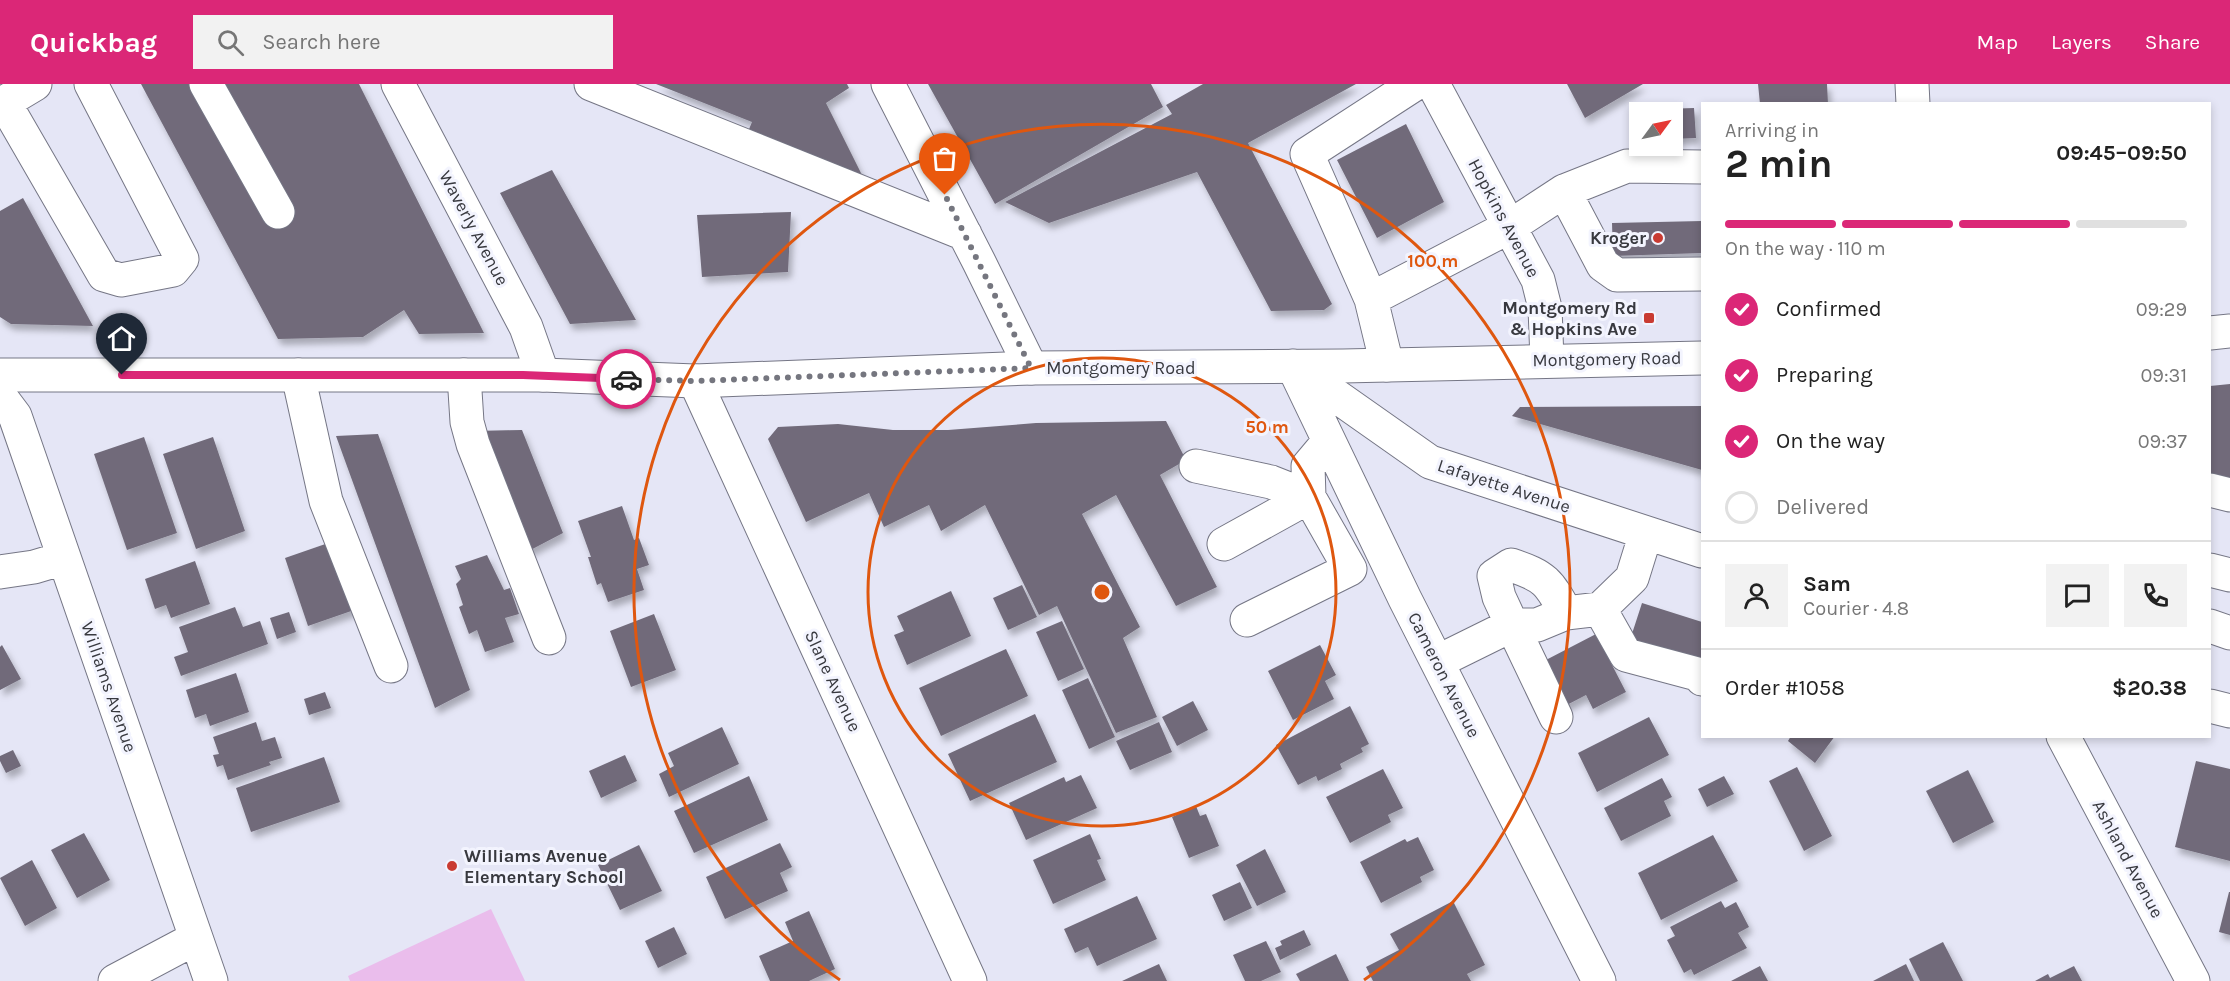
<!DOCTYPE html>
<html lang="en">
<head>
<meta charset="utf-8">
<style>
  :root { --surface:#fff; --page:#f2f2f2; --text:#222; --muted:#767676; --line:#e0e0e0; --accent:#db2777 }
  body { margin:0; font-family:Karla,sans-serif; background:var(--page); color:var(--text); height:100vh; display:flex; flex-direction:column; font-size:22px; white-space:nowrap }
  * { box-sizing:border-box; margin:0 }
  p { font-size:20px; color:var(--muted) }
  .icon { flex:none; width:33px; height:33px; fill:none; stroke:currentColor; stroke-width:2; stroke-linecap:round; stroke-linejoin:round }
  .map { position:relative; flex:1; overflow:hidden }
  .details { position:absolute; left:1701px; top:18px; width:510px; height:636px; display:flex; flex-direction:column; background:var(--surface); border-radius:0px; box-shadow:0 3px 9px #0003 }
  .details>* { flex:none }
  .needle { width:39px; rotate:57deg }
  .tools { position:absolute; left:1629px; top:18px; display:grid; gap:12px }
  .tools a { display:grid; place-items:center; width:54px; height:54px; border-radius:0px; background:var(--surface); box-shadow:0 3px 9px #0003; font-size:30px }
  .pin { position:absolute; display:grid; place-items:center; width:51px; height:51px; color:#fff; margin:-62px -26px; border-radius:50% 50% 50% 0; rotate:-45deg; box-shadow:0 0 6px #0007 }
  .pin .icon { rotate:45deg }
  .courier { position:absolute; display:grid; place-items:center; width:60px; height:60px; margin:-30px; border:4px solid #db2777; border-radius:50%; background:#fff; color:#222; box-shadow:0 2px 8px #0007 }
  .headline em { font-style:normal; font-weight:700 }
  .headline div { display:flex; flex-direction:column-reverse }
  .headline { display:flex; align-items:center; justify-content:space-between; height:102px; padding:0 24px }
  h1 { font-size:39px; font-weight:700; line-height:45px }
  .bar { display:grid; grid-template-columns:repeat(4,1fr); gap:9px 6px; align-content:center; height:72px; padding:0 24px }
  .bar i { height:8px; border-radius:4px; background:var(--line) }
  .bar .selected { background:var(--accent) }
  .bar p { grid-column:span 4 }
  .line { display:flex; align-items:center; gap:15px; padding:0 24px; border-top:2px solid var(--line) }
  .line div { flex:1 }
  .round { display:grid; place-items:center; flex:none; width:63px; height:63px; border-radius:0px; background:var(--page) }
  ol { padding:0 24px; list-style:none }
  li { display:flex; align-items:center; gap:18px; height:66px }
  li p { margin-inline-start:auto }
  li .icon { padding:6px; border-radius:50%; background:var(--accent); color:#fff; stroke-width:4 }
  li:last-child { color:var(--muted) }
  li i { width:33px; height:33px; border:3px solid var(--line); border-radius:50% }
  header { display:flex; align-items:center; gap:36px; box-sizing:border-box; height:84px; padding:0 30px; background:var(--accent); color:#fff }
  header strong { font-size:28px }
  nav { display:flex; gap:33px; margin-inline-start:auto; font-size:21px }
  .search { width:420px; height:54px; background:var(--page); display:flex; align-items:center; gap:15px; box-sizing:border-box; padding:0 21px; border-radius:0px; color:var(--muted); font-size:22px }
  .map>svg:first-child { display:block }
  .green { fill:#eabdec }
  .building { fill:#716b7a; filter:url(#shadow) }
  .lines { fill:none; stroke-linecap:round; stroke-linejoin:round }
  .minor-casing { stroke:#757685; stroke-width:35 }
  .major-casing { stroke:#757685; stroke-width:35 }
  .minor { stroke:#fff; stroke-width:33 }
  .major { stroke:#fff; stroke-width:33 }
  .done { stroke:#75767f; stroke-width:6; stroke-dasharray:0 10.8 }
  .route { stroke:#db2777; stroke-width:8 }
  .ring { fill:none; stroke:#df570f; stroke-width:3 }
  .poi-dot { fill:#c93b32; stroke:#f3f4fe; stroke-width:2 }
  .labels { text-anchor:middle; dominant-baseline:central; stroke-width:6; stroke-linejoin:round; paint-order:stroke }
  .street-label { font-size:18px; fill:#38393f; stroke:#f3f4fe }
  .poi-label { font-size:18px; font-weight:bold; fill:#38393f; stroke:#f3f4fe; text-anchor:end }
  .centre { fill:#df570f; stroke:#f3f4fe; stroke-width:3 }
  .ring-label { font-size:18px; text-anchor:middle; font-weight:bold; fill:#df570f; stroke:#f3f4fe; stroke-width:6; stroke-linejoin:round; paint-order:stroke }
</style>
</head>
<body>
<header>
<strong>Quickbag</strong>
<div class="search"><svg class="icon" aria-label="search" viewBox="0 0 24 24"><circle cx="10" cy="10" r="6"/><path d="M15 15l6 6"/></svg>Search here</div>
<nav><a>Map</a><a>Layers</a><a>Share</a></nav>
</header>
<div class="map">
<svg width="2230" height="897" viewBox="0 0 2230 897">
  <defs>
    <filter id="shadow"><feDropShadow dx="3.5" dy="6" stdDeviation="3" flood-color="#0004"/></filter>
  </defs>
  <rect width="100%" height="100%" fill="#e5e6f6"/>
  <path class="green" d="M 491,825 L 525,897 L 350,897 L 348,892 Z"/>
  <path class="building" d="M 141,0 L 359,0 L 484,249 L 419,250 L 404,226 L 363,253 L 278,255 Z
    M 656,0 L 847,0 L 849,4 L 826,19 L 868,103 L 747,50 L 752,38 Z
    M 928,0 L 1151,0 L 1163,23 L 995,120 Z
    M 1203,0 L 1356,0 L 1248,59 L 1332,220 L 1324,226 L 1271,227 L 1197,88 L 1049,139 L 1005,118 L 1172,30 L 1166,21 Z
    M 1567,0 L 1643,0 L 1585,34 Z
    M 1758,0 L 1827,0 L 1828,20 L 1760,20 Z
    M 1694,24 L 1696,54 L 1672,55 L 1672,28 L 1663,28 L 1663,25 Z
    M 1406,40 L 1444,118 L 1377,154 L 1337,76 Z
    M 552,86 L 636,236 L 570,240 L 500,109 Z
    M 23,114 L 93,242 L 11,240 L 0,233 L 0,127 Z
    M 791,128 L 788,188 L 702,193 L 697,131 Z
    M 1702,137 L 1702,169 L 1613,172 L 1612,139 Z
    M 2230,300 L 2230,394 L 2210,390 L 2210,302 Z
    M 1702,322 L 1702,386 L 1512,332 L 1520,323 Z
    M 1166,337 L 1186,376 L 1160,391 L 1217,503 L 1176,522 L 1116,411 L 1082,430 L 1140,543 L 1123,554 L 1157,633 L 1116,649 L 1057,522 L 1039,531 L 985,421 L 941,447 L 929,421 L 884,443 L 869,409 L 806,438 L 768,355 L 778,343 L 838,340 L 893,346 L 948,346 L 1036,339 Z
    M 522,346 L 563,449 L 521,471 L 473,347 Z
    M 378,350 L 470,606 L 435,624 L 336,352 Z
    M 144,353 L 177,449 L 127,466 L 94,370 Z
    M 213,353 L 245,447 L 196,465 L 163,370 Z
    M 622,422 L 634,456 L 639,454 L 649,481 L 637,485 L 644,506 L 608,518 L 601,499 L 597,501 L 588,473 L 591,473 L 578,437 Z
    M 334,457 L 357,525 L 308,542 L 285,474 Z
    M 487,471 L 504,506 L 510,504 L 519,530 L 505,534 L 514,558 L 485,568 L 477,546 L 469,550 L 459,523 L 463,521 L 456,500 L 461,495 L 455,482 Z
    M 195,477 L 210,520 L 171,534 L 166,521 L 155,525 L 145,495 Z
    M 1022,501 L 1037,533 L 1008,546 L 993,514 Z
    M 951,507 L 971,552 L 907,581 L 894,551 L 904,547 L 897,532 Z
    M 1642,519 L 1702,538 L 1702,581 L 1629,559 Z
    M 235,523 L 243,543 L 260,537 L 268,560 L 181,592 L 174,573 L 188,568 L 179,543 Z
    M 289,528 L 296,548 L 277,555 L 270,534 Z
    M 654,530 L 676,586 L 631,603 L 610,547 Z
    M 1062,537 L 1084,585 L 1058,597 L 1036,548 Z
    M 1596,550 L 1626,608 L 1593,625 L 1586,611 L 1561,624 L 1544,577 Z
    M 2,561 L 21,595 L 0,606 L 0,563 Z
    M 1320,561 L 1336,591 L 1325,597 L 1334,615 L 1293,636 L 1268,587 Z
    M 1006,565 L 1028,612 L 941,652 L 919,604 Z
    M 236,589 L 249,628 L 210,642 L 206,630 L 195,634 L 186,606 Z
    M 1088,594 L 1115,653 L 1089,665 L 1062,606 Z
    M 325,608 L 331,624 L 309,631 L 304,615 Z
    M 1193,617 L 1208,646 L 1177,662 L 1162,633 Z
    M 1350,622 L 1369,660 L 1361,664 L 1363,668 L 1340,680 L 1342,685 L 1318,697 L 1316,692 L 1298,701 L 1276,661 Z
    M 1035,630 L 1057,678 L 970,717 L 948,670 Z
    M 1649,633 L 1669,671 L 1597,708 L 1578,669 Z
    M 256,638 L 262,657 L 275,653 L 282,674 L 269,678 L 271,681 L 228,696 L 223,681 L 217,683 L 213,671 L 219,670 L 213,653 Z
    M 1159,638 L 1172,668 L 1130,686 L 1116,657 Z
    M 722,643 L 739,680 L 669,713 L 659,690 L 674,682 L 668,669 Z
    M 1791,652 L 1835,652 L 1815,679 L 1788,657 Z
    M 13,666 L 21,682 L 6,689 L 0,677 L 0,672 Z
    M 625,671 L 637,697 L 601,714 L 589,687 Z
    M 324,673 L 340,718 L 251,748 L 236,704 Z
    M 2196,677 L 2230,685 L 2230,777 L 2175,763 Z
    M 1797,683 L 1832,752 L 1804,767 L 1769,697 Z
    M 1383,685 L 1403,724 L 1388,731 L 1391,738 L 1350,759 L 1326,713 Z
    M 1968,686 L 1994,738 L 1953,759 L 1926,707 Z
    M 1081,691 L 1097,724 L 1026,756 L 1009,719 L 1064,693 L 1066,698 Z
    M 749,692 L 768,736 L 694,769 L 674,727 Z
    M 1724,692 L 1734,710 L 1707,723 L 1698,705 Z
    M 1662,694 L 1672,713 L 1664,717 L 1671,732 L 1621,757 L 1604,724 Z
    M 1196,722 L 1200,732 L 1206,730 L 1219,762 L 1189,774 L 1172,733 Z
    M 84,749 L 110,796 L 77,814 L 51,766 Z
    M 1090,750 L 1101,775 L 1097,776 L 1106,796 L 1053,820 L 1033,776 Z
    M 1713,751 L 1738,797 L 1661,836 L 1638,789 Z
    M 1418,753 L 1434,786 L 1420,793 L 1422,798 L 1381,819 L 1360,778 L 1405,755 L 1407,758 Z
    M 780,759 L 792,783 L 780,789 L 788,807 L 725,835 L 706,793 Z
    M 639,761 L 662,807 L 620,826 L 598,781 Z
    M 1265,765 L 1286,808 L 1257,822 L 1236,781 Z
    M 32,776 L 57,824 L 25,842 L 0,794 Z
    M 1240,798 L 1252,824 L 1224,837 L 1212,811 Z
    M 2229,808 L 2230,808 L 2230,851 L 2219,848 Z
    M 1137,812 L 1157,855 L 1097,882 L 1088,863 L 1075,869 L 1064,845 Z
    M 1453,817 L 1485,881 L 1467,890 L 1471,897 L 1373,897 L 1366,883 L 1399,866 L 1390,850 Z
    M 1721,817 L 1725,824 L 1736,818 L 1749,843 L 1738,849 L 1747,864 L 1694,891 L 1691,885 L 1684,889 L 1667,856 L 1675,852 L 1670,843 Z
    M 809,827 L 835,885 L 809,897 L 770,897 L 759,872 L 793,857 L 785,838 Z
    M 674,843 L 687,870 L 658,884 L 645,857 Z
    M 1304,846 L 1311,861 L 1280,876 L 1275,864 L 1282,861 L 1280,857 Z
    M 1266,857 L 1281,888 L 1261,897 L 1245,897 L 1233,871 Z
    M 1943,858 L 1963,897 L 1920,897 L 1909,875 Z
    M 1336,870 L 1349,897 L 1300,897 L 1296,890 Z
    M 1159,880 L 1167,897 L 1122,897 Z
    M 1906,880 L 1914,897 L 1873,897 Z
    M 1760,882 L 1768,897 L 1731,897 Z
    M 2074,882 L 2082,897 L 2035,897 L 2048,890 L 2050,894 Z"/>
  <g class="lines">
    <g class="minor-casing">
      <path id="minor" d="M 206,0 L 278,128
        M 398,0 L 526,243 L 543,291
        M 591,0 L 965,150
        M 888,0 L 979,178 L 1031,284
        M 1433,0 L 1538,196 L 1545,224 L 1547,276
        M 1912,0 L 1913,20
        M 4,18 L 104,191 L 121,196 L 173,186 L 182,175 L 91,0
        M 0,21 L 35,0
        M 1564,107 L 1603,181 L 1617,191 L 1702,190
        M 1371,215 L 1509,143 L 1564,107 L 1627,82 L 1702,83
        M 1387,281 L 1371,215 L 1307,70 L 1415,0
        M 1293,282 L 1405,515 L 1599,897
        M 1295,283 L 1430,378 L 1702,467
        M 298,291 L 326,417 L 391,582
        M 464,291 L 467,338 L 473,360 L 549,554
        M 695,297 L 970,897
        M 0,312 L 15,332 L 211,897
        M 1196,382 L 1271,398 L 1309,413 L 1350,485 L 1247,536
        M 2210,406 L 2230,411
        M 1224,460 L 1309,413 L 1308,382 L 1329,357
        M 2210,486 L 2230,491
        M 0,488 L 34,483 L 64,474
        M 1600,525 L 1632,494 L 1646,449
        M 2210,542 L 2230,549
        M 1437,578 L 1512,541 L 1499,513 L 1494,492 L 1511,481 C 1545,492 1549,498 1566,529
        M 2210,622 L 2230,627
        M 1556,633 L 1512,541 L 1537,541 L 1566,529 L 1600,525 L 1626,571 L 1701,591 L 1702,595
        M 2063,652 L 2193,897
        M 115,897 L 196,854"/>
    </g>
    <g class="major-casing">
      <path id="major" d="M 2210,249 L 2230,247
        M 0,291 L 543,291 L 695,297 L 1031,284 L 1343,282 L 1702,274"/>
    </g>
    <use href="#minor" class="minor"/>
    <use href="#major" class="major"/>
  </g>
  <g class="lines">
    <path class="done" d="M 626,295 L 695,297 L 1031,284 L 945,111"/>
    <path class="route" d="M 122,291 L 523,291 L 626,295"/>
  </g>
  <g class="ring">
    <circle cx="1102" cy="508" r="234"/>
    <path d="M840 896A468 468 0 1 1 1364 896"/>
  </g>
  <g class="poi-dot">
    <circle cx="1658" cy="154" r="6"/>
    <rect x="1643" y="228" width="12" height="12" rx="3"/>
    <circle cx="452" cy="782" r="6"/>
  </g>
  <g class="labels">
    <g class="street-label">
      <text transform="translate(1504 134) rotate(62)">Hopkins Avenue</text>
      <text transform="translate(474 144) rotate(62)">Waverly Avenue</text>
      <text transform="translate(1607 275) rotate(-1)">Montgomery Road</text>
      <text x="1121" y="284">Montgomery Road</text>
      <text transform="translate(1504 402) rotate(18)">Lafayette Avenue</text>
      <text transform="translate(1444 591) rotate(63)">Cameron Avenue</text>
      <text transform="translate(833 597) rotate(65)">Slane Avenue</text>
      <text transform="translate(109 603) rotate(71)">Williams Avenue</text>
      <text transform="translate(2128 775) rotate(62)">Ashland Avenue</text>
    </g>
    <g class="poi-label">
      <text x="1646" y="154">Kroger</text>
      <text x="1637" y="224">Montgomery Rd<tspan x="1637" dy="21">&amp; Hopkins Ave</tspan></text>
      <text x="464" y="772" text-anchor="start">Williams Avenue<tspan x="464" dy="21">Elementary School</tspan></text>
    </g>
  </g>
  <circle cx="1102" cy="508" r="9" class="centre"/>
  <g class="ring-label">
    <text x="1433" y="183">100 m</text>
    <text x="1267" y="349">50 m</text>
  </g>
</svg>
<div class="tools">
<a><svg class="needle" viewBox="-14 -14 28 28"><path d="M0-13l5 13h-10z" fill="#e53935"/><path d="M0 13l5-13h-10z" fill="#767676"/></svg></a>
</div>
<div class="pin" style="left:945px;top:111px;background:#ea580c"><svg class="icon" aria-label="bag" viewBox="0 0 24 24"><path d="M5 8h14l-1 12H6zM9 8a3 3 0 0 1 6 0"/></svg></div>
<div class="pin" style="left:122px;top:291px;background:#1f2937"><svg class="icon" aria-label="home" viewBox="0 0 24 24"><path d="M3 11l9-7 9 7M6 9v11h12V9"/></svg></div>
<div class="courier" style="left:626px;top:295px"><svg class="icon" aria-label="car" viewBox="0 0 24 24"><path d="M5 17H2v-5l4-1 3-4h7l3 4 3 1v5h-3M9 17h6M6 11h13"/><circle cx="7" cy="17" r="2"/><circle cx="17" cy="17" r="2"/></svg></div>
<section class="details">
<div class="headline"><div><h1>2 min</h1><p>Arriving in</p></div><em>09:45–09:50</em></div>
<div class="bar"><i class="selected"></i><i class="selected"></i><i class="selected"></i><i></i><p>On the way · 110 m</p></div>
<ol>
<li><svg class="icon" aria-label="check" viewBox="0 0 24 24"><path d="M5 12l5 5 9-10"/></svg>Confirmed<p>09:29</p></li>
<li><svg class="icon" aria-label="check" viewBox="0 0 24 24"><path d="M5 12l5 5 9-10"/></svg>Preparing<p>09:31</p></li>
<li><svg class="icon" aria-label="check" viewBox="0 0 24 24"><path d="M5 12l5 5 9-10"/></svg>On the way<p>09:37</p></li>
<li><i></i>Delivered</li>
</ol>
<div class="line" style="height:108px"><a class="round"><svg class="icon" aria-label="person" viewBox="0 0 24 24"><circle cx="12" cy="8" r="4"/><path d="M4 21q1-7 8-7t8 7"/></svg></a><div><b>Sam</b><p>Courier · 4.8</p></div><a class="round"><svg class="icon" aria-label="chat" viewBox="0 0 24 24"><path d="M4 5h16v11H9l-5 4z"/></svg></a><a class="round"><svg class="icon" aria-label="phone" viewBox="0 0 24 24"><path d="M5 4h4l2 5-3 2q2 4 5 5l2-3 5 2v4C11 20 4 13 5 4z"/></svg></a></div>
<div class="line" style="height:78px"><div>Order #1058</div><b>$20.38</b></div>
</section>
</div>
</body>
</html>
